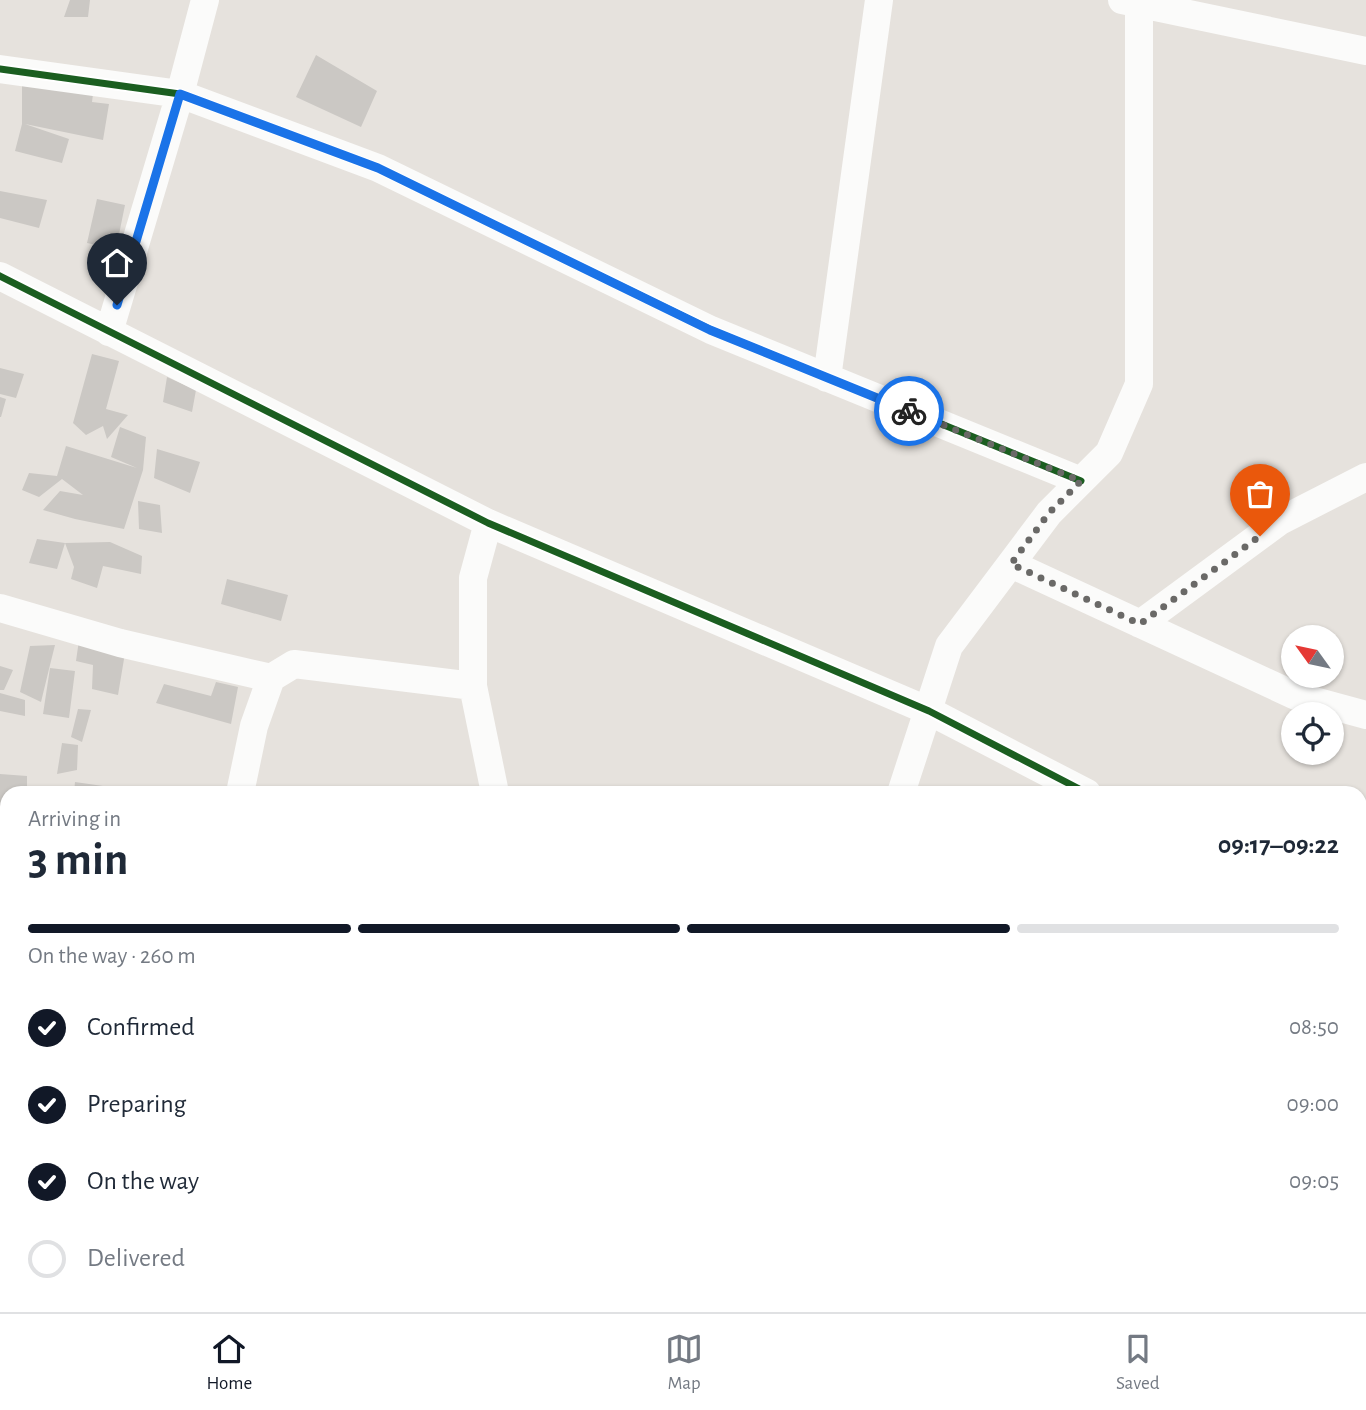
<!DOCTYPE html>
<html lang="en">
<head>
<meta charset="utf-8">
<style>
  :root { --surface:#fff; --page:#f2f2f3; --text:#1f2937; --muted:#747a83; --line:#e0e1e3; --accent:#111827 }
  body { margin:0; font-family:"Alegreya Sans",sans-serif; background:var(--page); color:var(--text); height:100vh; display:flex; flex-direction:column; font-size:26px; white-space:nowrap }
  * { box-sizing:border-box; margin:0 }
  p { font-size:23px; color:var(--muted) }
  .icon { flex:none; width:38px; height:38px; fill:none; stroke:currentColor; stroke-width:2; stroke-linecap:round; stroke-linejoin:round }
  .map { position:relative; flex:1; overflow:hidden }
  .details { position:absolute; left:0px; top:786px; width:1367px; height:527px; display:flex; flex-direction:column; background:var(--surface); border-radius:21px 21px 0 0; box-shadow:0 2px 5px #0004 }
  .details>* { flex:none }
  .needle { width:46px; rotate:303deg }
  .buttons { position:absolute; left:1281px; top:625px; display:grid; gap:14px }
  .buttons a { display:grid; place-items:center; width:63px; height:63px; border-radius:50%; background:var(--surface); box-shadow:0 2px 5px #0004; font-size:35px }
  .pin { position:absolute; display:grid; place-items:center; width:60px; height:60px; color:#fff; margin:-72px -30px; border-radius:50% 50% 50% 0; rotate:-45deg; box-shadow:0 0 7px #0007 }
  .pin .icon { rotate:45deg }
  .courier { position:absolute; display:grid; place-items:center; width:70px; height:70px; margin:-35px; border:5px solid #1a73e8; border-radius:50%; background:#fff; color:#222; box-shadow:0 2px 9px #0007 }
  .overview em { font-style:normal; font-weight:700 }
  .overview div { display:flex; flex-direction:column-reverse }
  .overview { display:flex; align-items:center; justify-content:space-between; height:119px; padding:0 28px }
  h1 { font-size:46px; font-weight:700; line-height:52px }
  .bar { display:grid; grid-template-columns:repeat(4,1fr); gap:10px 7px; align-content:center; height:84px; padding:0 28px }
  .bar i { height:9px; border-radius:5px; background:var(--line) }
  .bar .selected { background:var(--accent) }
  .bar p { grid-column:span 4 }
  ol { padding:0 28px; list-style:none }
  li { display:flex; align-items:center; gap:21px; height:77px }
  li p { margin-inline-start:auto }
  li .icon { padding:7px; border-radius:50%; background:var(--accent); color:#fff; stroke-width:4 }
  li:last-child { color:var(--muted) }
  li i { width:38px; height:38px; border:4px solid var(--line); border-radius:50% }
  .tabs { display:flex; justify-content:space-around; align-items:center; height:98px; border-top:2px solid var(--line); background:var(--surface); font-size:19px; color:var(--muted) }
  .tabs a { display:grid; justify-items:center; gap:4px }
  .tabs .selected { color:var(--accent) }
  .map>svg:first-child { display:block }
  .building { fill:#cbc8c4 }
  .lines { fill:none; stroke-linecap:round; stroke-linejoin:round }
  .street { stroke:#fbfbfa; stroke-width:28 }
  .cycleway-casing { stroke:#fff; stroke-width:11 }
  .cycleway { stroke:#1b5e20; stroke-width:7 }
  .done { stroke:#6a6967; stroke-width:7; stroke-dasharray:0 12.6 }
  .route { stroke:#1a73e8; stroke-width:9 }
</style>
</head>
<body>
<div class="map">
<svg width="1366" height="1312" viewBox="0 0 1366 1312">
  <rect width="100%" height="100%" fill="#e6e2dd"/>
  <path class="building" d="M 70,0 L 90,0 L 88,17 L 64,17 Z
    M 316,55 L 377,91 L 361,127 L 296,97 Z
    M 22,79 L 94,86 L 92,102 L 109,104 L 103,140 L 25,124 L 69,139 L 62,163 L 15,151 L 22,124 Z
    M 0,191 L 47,200 L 39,228 L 0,218 Z
    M 97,199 L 125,205 L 116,249 L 87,243 Z
    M 92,354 L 119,361 L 106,409 L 128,415 L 107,439 L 103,426 L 86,435 L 73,423 Z
    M 0,368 L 24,374 L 16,398 L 0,394 Z
    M 167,377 L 196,390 L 192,412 L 163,402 Z
    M 0,397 L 6,399 L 1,417 L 0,417 Z
    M 120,427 L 146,437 L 143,470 L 124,529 L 75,519 L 43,510 L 60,491 L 83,495 L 62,479 L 39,497 L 22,490 L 29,473 L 57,476 L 66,446 L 137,468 L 111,457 Z
    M 157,449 L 200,462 L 190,493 L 154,478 Z
    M 138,501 L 160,505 L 162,533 L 139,529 Z
    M 37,539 L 65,543 L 57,569 L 29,563 Z
    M 110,542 L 142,556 L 141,574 L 103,566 L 97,588 L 71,579 L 74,567 L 65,543 Z
    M 227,579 L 288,595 L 281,621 L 221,604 Z
    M 80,633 L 126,647 L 118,695 L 92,689 L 93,665 L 76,661 Z
    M 55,645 L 49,669 L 41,702 L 20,692 L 30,646 Z
    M 0,666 L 13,670 L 4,690 L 0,690 Z
    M 50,668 L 75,671 L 69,718 L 43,714 Z
    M 216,682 L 238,687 L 231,724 L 156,703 L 164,684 L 211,696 Z
    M 0,693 L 25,700 L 25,716 L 0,711 Z
    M 78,709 L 91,710 L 82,742 L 71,737 Z
    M 62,743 L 78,745 L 77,770 L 57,774 Z
    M 0,774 L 27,776 L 27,793 L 7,793 L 7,829 L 0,826 Z
    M 75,782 L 117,788 L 117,793 L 74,793 Z
    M 7,829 L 7,881 L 0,880 L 0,830 Z
    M 0,1039 L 7,1041 L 7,1054 L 0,1052 Z
    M 0,1225 L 6,1226 L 2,1254 L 0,1254 Z"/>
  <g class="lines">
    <path class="street" d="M 1122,0 L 1366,51
      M 0,69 L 180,94 L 378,168 L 711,330 L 1081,481
      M 0,276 L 488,523 L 929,711 L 1087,793
      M 109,332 L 180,94 L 205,0
      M 827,378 L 879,0
      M 488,523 L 473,578 L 473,686 L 495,793
      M 1011,564 L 1296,696 L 1366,715
      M 0,608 L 120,643 L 271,678
      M 1140,624 L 1280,521 L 1366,477
      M 240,793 L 254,726 L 271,678 L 294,664 L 473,686
      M 901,793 L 949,646 L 1049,513 L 1109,453 L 1139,384 L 1139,0
      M 1360,927 L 1366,930
      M 0,948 L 7,949
      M 1360,1208 L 1366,1210
      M 256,1306 L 258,1312
      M 522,1306 L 529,1312
      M 43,1312 L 46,1306
      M 730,1312 L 732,1306"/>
    <g class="cycleway-casing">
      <path id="cycleway" d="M 0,69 L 180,94 L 378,168 L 711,330 L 1081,481
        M 0,276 L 488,523 L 929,711 L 1087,793"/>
    </g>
    <use href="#cycleway" class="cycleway"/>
  </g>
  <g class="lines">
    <path class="done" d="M 909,411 L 1081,481 L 1049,513 L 1011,564 L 1140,624 L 1260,536"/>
    <path class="route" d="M 117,305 L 180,94 L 378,168 L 710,330 L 909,411"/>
  </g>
</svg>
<div class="buttons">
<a><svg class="needle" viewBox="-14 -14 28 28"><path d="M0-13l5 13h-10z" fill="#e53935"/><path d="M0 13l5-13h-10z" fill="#747a83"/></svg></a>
<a><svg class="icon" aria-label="locate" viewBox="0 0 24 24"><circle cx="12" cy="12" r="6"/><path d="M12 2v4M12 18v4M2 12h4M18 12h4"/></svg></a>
</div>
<div class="pin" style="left:1260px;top:536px;background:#ea580c"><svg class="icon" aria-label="bag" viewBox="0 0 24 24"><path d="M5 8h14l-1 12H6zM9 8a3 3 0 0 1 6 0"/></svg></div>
<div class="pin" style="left:117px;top:305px;background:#1f2937"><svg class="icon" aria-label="home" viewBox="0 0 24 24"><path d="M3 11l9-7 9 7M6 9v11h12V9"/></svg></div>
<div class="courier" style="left:909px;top:411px"><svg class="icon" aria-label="bike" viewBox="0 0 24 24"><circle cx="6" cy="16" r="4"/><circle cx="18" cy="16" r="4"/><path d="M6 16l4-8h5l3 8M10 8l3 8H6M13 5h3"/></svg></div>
<section class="details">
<div class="overview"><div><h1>3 min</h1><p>Arriving in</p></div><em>09:17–09:22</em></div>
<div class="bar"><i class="selected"></i><i class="selected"></i><i class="selected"></i><i></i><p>On the way · 260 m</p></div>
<ol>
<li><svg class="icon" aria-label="check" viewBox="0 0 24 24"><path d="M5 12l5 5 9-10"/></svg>Confirmed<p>08:50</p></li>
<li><svg class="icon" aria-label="check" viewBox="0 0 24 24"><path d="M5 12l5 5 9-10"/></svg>Preparing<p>09:00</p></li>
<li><svg class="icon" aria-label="check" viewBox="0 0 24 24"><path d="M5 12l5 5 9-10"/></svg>On the way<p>09:05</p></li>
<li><i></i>Delivered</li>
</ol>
</section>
</div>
<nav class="tabs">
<a class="selected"><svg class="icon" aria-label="home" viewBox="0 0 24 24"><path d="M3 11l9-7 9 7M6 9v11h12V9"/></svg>Home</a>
<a><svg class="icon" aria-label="map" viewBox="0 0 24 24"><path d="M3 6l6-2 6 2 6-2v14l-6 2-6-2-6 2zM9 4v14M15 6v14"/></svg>Map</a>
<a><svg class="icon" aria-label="saved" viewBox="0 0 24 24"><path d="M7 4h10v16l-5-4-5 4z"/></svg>Saved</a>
</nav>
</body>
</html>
